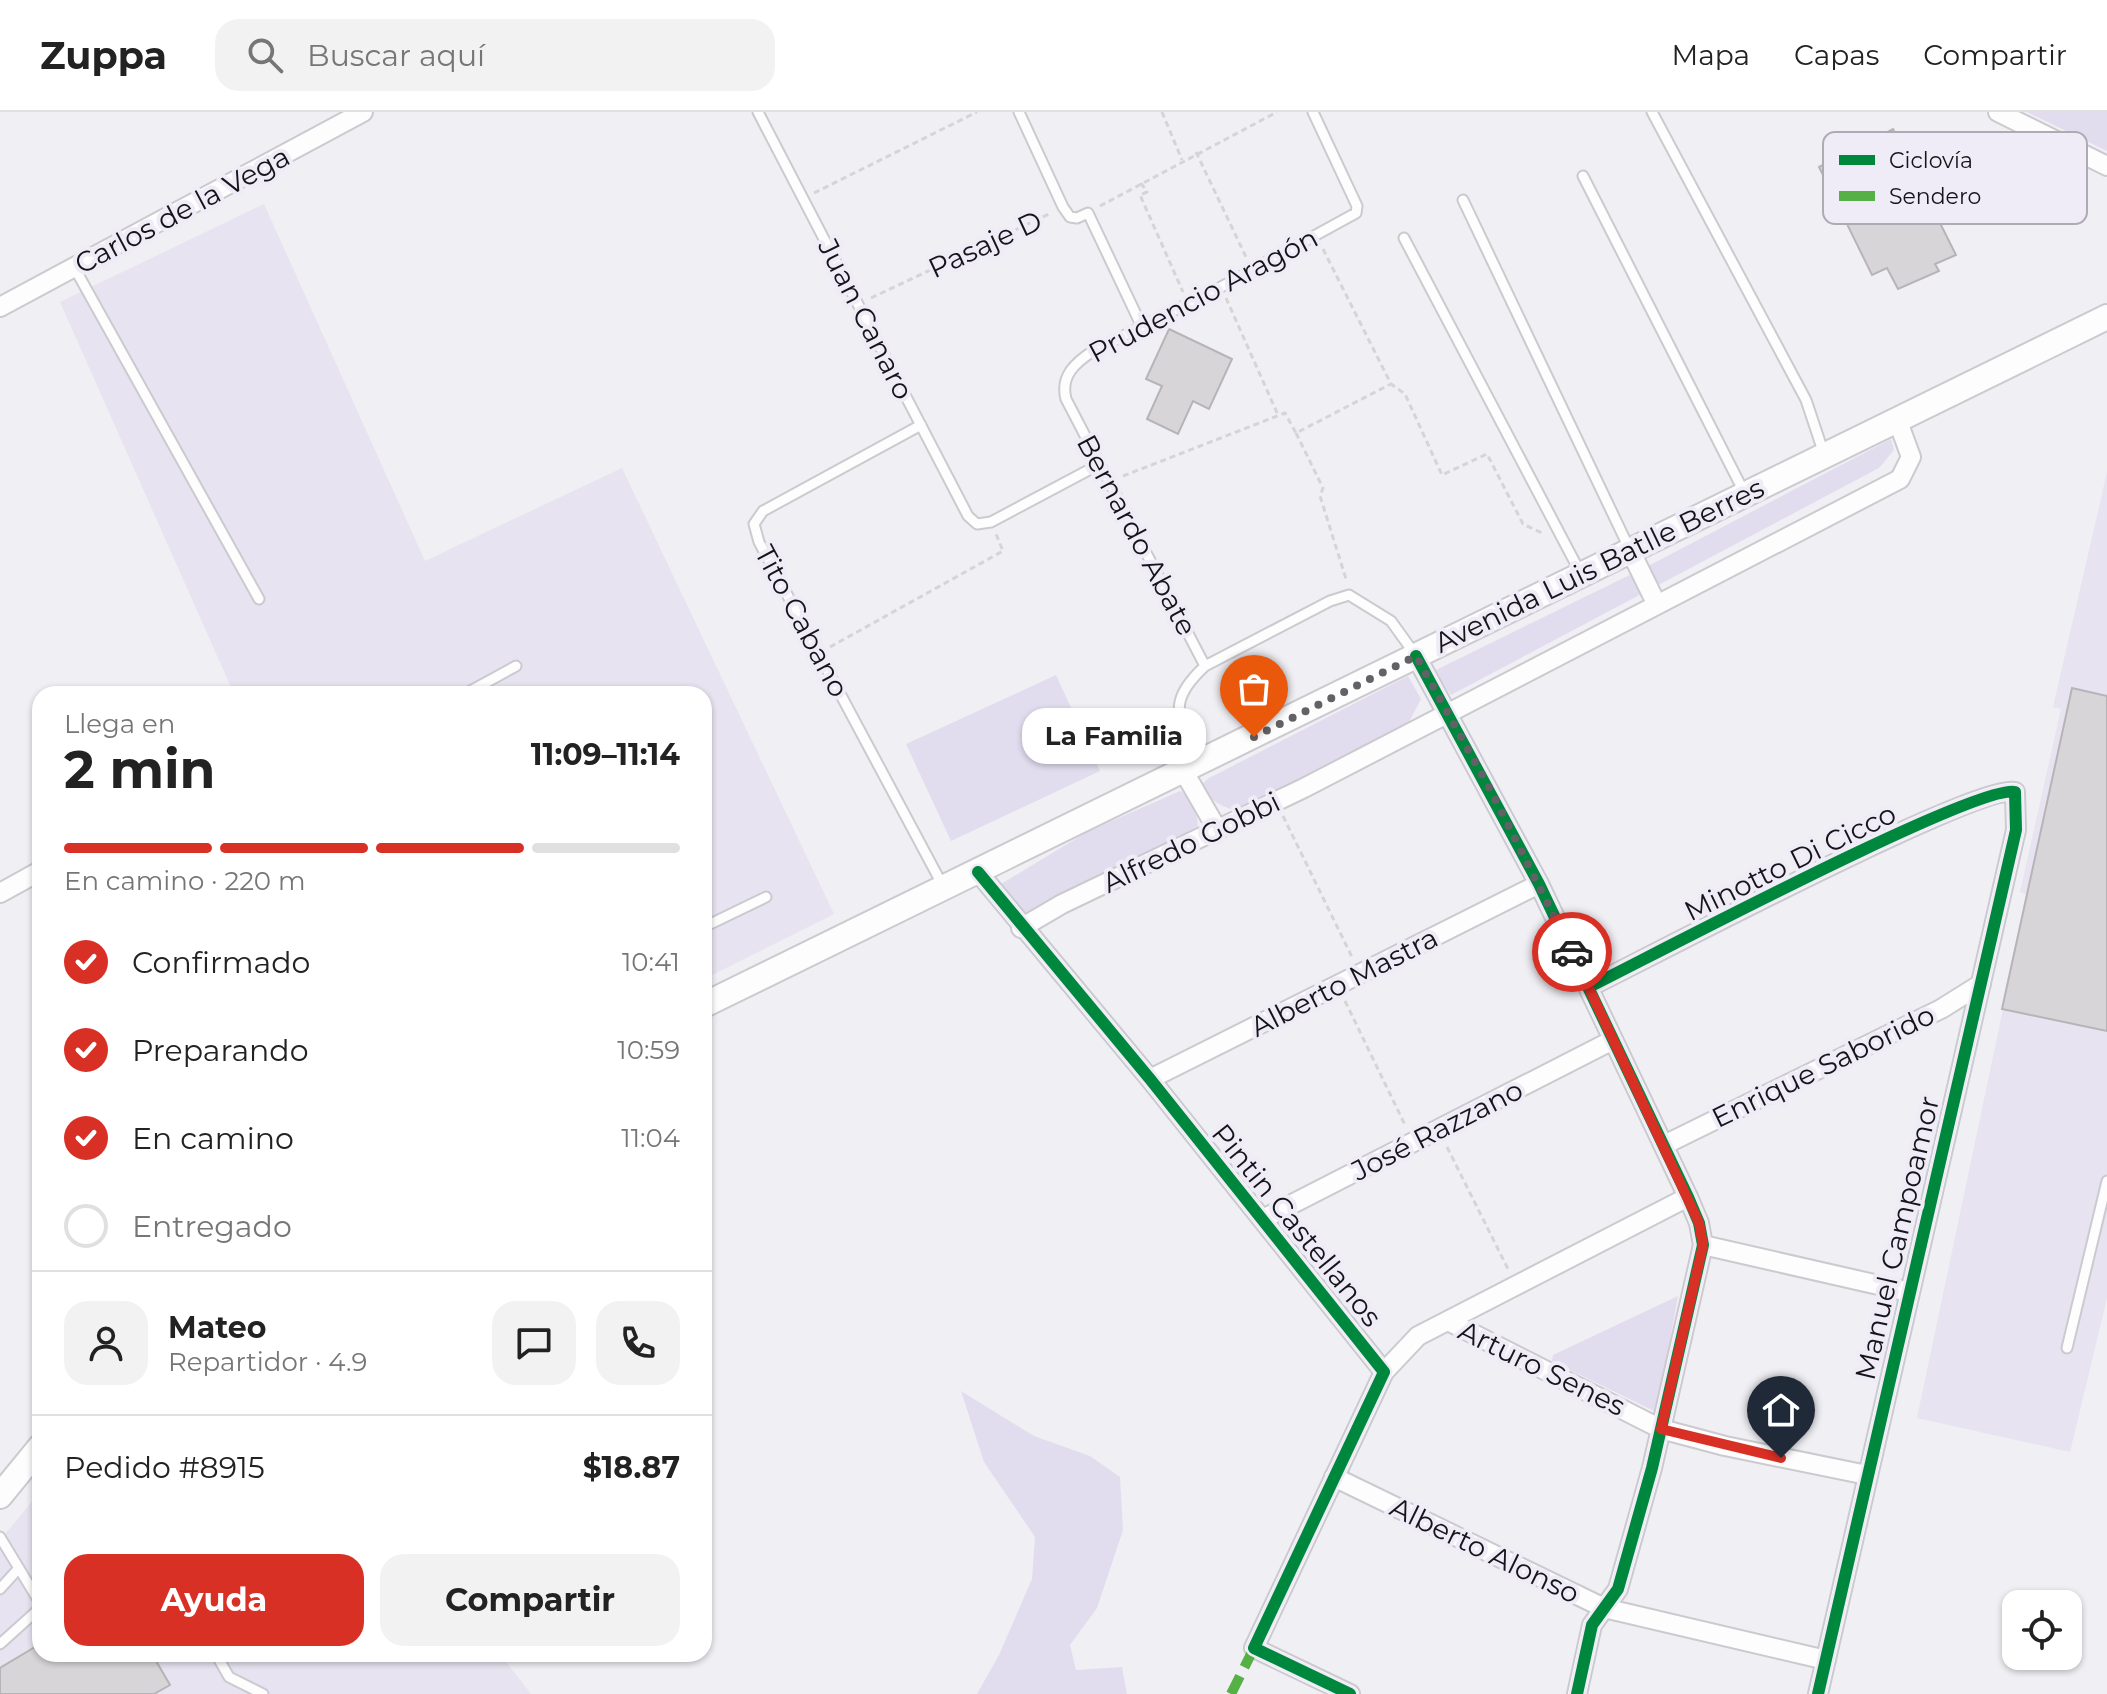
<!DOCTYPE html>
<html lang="es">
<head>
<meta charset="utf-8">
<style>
  :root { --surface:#fff; --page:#f2f2f2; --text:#222; --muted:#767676; --line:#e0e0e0; --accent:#d93025 }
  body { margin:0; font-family:Montserrat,sans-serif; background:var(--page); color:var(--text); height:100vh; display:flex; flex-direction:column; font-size:30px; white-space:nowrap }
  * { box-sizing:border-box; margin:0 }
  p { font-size:26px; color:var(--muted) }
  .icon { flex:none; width:44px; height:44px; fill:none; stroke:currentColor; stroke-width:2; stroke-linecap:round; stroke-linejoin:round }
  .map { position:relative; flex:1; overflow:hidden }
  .sheet { position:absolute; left:32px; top:574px; width:680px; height:976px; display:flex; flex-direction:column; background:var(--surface); border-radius:24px; box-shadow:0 2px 6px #0004 }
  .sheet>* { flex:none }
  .fabs { position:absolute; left:2002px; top:1478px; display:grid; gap:16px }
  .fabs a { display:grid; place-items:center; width:80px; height:80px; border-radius:16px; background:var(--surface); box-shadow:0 2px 6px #0004; font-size:40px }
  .pin { position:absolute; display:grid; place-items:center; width:68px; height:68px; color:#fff; margin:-82px -34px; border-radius:50% 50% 50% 0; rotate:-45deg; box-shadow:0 0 8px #0007 }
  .pin .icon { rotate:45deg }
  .courier { position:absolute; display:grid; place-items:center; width:80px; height:80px; margin:-40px; border:6px solid #d93025; border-radius:50%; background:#fff; color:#222; box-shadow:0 2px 10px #0007 }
  .bubble { position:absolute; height:56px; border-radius:24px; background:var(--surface); box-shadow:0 2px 6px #0004; font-size:26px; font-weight:700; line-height:56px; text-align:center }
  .overview em { font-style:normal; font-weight:700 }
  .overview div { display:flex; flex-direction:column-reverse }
  .overview { display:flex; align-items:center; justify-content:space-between; height:136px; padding:0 32px }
  h1 { font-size:52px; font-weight:700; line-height:60px }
  .bar { display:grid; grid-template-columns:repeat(4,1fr); gap:12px 8px; align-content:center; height:96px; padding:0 32px }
  .bar i { height:10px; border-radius:6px; background:var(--line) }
  .bar .active { background:var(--accent) }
  .bar p { grid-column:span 4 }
  .line { display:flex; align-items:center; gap:20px; padding:0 32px; border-top:2px solid var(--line) }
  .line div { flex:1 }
  .round { display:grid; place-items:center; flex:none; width:84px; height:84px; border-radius:24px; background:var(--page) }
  ol { padding:0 32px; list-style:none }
  li { display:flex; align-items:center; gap:24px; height:88px }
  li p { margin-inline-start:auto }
  li .icon { padding:8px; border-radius:50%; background:var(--accent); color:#fff; stroke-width:4 }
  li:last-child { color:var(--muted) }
  li i { width:44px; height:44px; border:4px solid var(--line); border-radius:50% }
  .cta { display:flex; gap:16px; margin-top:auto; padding:16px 32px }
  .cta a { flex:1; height:92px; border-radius:24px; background:var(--accent); color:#fff; font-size:32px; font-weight:700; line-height:92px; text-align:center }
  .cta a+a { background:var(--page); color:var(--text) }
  header { display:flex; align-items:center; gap:48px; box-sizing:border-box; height:112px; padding:0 40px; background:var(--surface); border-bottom:2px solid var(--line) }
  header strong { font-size:38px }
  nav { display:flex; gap:44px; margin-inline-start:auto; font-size:28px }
  .search { width:560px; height:72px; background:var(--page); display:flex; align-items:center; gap:20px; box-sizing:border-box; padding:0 28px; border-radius:24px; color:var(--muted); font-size:30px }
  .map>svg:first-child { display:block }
  .built { fill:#e7e3f0 }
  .green { fill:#e2ddee }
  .building { fill:#d7d5d8; stroke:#b7b4b8; stroke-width:2 }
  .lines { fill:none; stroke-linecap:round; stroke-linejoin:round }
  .lane-casing { stroke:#cbcacf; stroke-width:13 }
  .street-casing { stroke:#cbcacf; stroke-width:22 }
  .secondary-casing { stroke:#cbcacf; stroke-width:28 }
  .path { stroke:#d5d5d6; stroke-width:3; stroke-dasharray:6 4; stroke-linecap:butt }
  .lane { stroke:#fdfdfd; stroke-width:9 }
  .street { stroke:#fdfdfd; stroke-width:18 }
  .secondary { stroke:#fdfdfd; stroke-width:24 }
  .quiet { stroke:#55b145; stroke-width:10; stroke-dasharray:20 10; stroke-linecap:butt }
  .cycleway-casing { stroke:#efecf7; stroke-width:17 }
  .cycleway { stroke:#00873e; stroke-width:12 }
  .done { stroke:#626165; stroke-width:8; stroke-dasharray:0 14.4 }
  .route { stroke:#d93025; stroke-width:10 }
  .labels { text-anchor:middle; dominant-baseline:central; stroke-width:8; stroke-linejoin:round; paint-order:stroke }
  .street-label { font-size:28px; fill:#151418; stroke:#efecf7 }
  .key { fill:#efecf7; stroke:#aeabb4; stroke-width:2 }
  .key-label { font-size:22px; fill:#151418 }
</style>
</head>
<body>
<header>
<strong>Zuppa</strong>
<div class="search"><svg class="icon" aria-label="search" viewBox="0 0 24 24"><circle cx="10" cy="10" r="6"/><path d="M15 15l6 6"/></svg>Buscar aquí</div>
<nav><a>Mapa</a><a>Capas</a><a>Compartir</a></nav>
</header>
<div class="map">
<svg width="2107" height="1582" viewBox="0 0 2107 1582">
  <rect width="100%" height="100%" fill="#f0eff4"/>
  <path class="built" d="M 264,92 L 425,449 L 622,356 L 834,802 L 704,867 L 704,582 L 234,582 L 60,190 Z
    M 2107,360 L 2107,1186 L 2070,1340 L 1917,1306 L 2027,783 L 2020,780 L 2061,597 L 2053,595 Z
    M 40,1380 L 40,1542 L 500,1542 L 531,1582 L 0,1582 L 0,1428 Z"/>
  <path class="green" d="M 2027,0 L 2107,0 L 2107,39 Z
    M 1891,327 L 1894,338 L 1879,356 L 1451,583 L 1434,559 L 1650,453 Z
    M 1056,563 L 1100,659 L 951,729 L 906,632 Z
    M 1408,564 L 1421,587 L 1406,616 L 1237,699 C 1223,695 1206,688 1202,672 L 1209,666 Z
    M 1180,679 C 1195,688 1198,702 1198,719 L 1029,802 C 1016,798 1006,784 1001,772 L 1087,720 Z
    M 1678,1184 L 1658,1295 L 1654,1299 L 1552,1249 L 1553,1243 Z
    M 961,1279 L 1034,1324 L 1090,1344 L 1120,1365 L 1123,1418 L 1097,1496 L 1070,1533 L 1076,1558 L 1122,1555 L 1127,1582 L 977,1582 L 999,1543 L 1032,1467 L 1035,1425 L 984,1350 Z"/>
  <path class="building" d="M 1893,17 L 1956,143 L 1935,152 L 1939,159 L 1898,177 L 1887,156 L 1872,163 L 1819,55 Z
    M 1169,217 L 1232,247 L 1209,297 L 1193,289 L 1178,322 L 1147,307 L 1162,274 L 1146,267 Z
    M 2072,576 L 2107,584 L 2107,919 L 2002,897 Z
    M 40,1532 L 40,1542 L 152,1542 L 170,1573 L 154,1582 L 0,1582 L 0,1556 Z"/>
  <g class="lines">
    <g class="lane-casing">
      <path id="lane" d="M 758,0 L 968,404 L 977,412 L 991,410 L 1100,352
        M 1019,0 L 1063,95 L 1070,105 L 1077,106 L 1088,101 L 1142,215
        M 1652,0 L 1806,288 L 1824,342
        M 1583,64 L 1745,382
        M 1463,88 L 1630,438
        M 1404,126 L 1581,462
        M 74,155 L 259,487
        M 921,313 L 763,399 L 754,412 L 759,430 L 943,774
        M 1205,554 L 1330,489 L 1349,483 L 1391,509 L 1414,541
        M 465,582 L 516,554
        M 1199,650 C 1180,605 1164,592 1205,554 L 1066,287 C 1060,264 1075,251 1093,239 L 1221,175 L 1356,101 L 1357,94 L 1313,0
        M 704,815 L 766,785
        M 2067,1236 L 2107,1069
        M 0,1425 L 40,1491
        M 0,1477 L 19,1456
        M 0,1532 L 40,1496
        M 216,1542 L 229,1565 L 263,1582"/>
    </g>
    <g class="street-casing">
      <path id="street" d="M 1998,0 L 2107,54
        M 0,195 L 363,0
        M 1630,438 L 1657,493
        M 1416,544 L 1539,772 L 1688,1085 L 1699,1111 L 1703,1133 L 1652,1356 L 1618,1477 L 1592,1513 L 1577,1582
        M 1184,660 L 1217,717
        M 978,760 L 1150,967 L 1384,1260 L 1254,1536 L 1350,1582
        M 0,781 L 40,759
        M 1021,816 L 1062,792 L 1304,676 L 1900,367 L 1911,345 L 1897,307
        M 1589,875 C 1646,847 1978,671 2015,680 L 2016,718 L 1818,1582
        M 1150,967 L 1539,772
        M 1664,1033 L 1941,897 L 1981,872
        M 1263,1107 L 1611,929
        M 1703,1133 L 1909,1180
        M 1448,1209 L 1661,1317 L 1725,1334 L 1867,1363
        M 1384,1260 L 1418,1224 L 1688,1085
        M 1334,1365 L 1604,1496 L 1826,1548"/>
    </g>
    <g class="secondary-casing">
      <path id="secondary" d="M 704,893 L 2107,205
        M 0,1384 L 40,1335"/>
    </g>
    <path class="path" d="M 1162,0 L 1182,48
      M 1196,40 L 1246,145
      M 1141,71 L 1147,80 L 1140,83 L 1183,180
      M 814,81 L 977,0
      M 1100,94 L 1277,0
      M 1323,137 L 1391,272 L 1405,282 L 1442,363 L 1487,342 L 1523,412 L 1544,422
      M 871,186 L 1049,102
      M 1226,186 L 1278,303
      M 1296,321 L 1323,376 L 1320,384 L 1347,470
      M 1123,364 L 1285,301 L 1296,321 L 1391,272
      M 830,535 L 1003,439 L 996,422
      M 1283,704 L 1352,845
      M 1345,889 L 1406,1015
      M 1447,1035 L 1508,1157"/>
    <use href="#lane" class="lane"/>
    <use href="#street" class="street"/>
    <use href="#secondary" class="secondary"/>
    <path class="quiet" d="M 1231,1582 L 1254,1536"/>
    <g class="cycleway-casing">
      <path id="cycleway" d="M 1416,544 L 1539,772 L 1688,1085 L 1699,1111 L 1703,1133 L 1652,1356 L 1618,1477 L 1592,1513 L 1577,1582
        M 978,760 L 1150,967 L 1384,1260 L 1254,1536 L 1350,1582
        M 1589,875 C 1646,847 1978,671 2015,680 L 2016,718 L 1818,1582"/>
    </g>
    <use href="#cycleway" class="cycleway"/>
  </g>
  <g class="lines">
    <path class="done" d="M 1254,625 L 1416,544 L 1490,677 L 1572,840"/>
    <path class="route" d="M 1572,840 L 1699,1111 L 1703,1133 L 1661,1317 L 1781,1346"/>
  </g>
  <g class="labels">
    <g class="street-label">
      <text transform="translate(182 98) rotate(-28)">Carlos de la Vega</text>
      <text transform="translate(985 132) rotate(-25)">Pasaje D</text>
      <text transform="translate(1203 183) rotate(-28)">Prudencio Aragón</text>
      <text transform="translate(866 207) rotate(63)">Juan Canaro</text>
      <text transform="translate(1137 423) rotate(62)">Bernardo Abate</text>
      <text transform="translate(1599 453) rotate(-26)">Avenida Luis Batlle Berres</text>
      <text transform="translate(802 509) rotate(62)">Tito Cabano</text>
      <text transform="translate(1191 730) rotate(-26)">Alfredo Gobbi</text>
      <text transform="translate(1790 750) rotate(-26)">Minotto Di Cicco</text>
      <text transform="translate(1344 870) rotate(-27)">Alberto Mastra</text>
      <text transform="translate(1823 954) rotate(-26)">Enrique Saborido</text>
      <text transform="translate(1437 1018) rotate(-27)">José Razzano</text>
      <text transform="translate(1297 1113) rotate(51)">Pintin Castellanos</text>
      <text transform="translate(1897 1126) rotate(-77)">Manuel Campoamor</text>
      <text transform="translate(1542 1256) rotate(26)">Arturo Senes</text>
      <text transform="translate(1485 1438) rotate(26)">Alberto Alonso</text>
    </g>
  </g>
  <rect x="1823" y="20" width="264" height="92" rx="12" class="key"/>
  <rect x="1839" y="43" width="36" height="10" fill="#00873e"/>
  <rect x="1839" y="79" width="36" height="10" fill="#55b145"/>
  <g class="key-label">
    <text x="1889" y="56">Ciclovía</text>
    <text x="1889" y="92">Sendero</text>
  </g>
</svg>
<div class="fabs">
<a><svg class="icon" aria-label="locate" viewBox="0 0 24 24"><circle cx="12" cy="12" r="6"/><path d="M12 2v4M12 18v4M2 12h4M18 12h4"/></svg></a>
</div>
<div class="pin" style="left:1254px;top:625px;background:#ea580c"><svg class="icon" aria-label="bag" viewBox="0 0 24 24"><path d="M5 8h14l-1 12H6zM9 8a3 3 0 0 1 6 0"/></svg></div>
<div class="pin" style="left:1781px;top:1346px;background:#1f2937"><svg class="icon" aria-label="home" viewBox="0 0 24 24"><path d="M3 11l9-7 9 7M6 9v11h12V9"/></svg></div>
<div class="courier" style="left:1572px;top:840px"><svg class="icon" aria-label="car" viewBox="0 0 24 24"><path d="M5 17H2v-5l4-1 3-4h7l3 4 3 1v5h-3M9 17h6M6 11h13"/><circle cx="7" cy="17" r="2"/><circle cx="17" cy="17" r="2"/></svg></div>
<div class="bubble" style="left:1022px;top:596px;width:184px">La Familia</div>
<section class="sheet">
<div class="overview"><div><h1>2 min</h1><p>Llega en</p></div><em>11:09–11:14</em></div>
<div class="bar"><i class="active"></i><i class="active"></i><i class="active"></i><i></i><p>En camino · 220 m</p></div>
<ol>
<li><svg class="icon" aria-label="check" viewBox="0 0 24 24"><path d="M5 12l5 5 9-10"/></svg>Confirmado<p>10:41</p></li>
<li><svg class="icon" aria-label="check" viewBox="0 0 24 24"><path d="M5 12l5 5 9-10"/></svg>Preparando<p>10:59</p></li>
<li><svg class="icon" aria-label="check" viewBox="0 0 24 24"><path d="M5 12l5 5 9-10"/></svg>En camino<p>11:04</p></li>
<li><i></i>Entregado</li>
</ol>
<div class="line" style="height:144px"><a class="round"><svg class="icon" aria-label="person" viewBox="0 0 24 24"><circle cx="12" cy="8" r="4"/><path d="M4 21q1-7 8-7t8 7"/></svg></a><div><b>Mateo</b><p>Repartidor · 4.9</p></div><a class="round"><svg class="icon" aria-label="chat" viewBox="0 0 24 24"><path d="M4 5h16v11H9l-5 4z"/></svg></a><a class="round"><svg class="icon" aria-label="phone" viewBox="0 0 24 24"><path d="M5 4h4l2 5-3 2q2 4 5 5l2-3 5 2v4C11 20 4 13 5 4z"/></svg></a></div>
<div class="line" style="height:104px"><div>Pedido #8915</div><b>$18.87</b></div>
<div class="cta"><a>Ayuda</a><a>Compartir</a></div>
</section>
</div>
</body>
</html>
